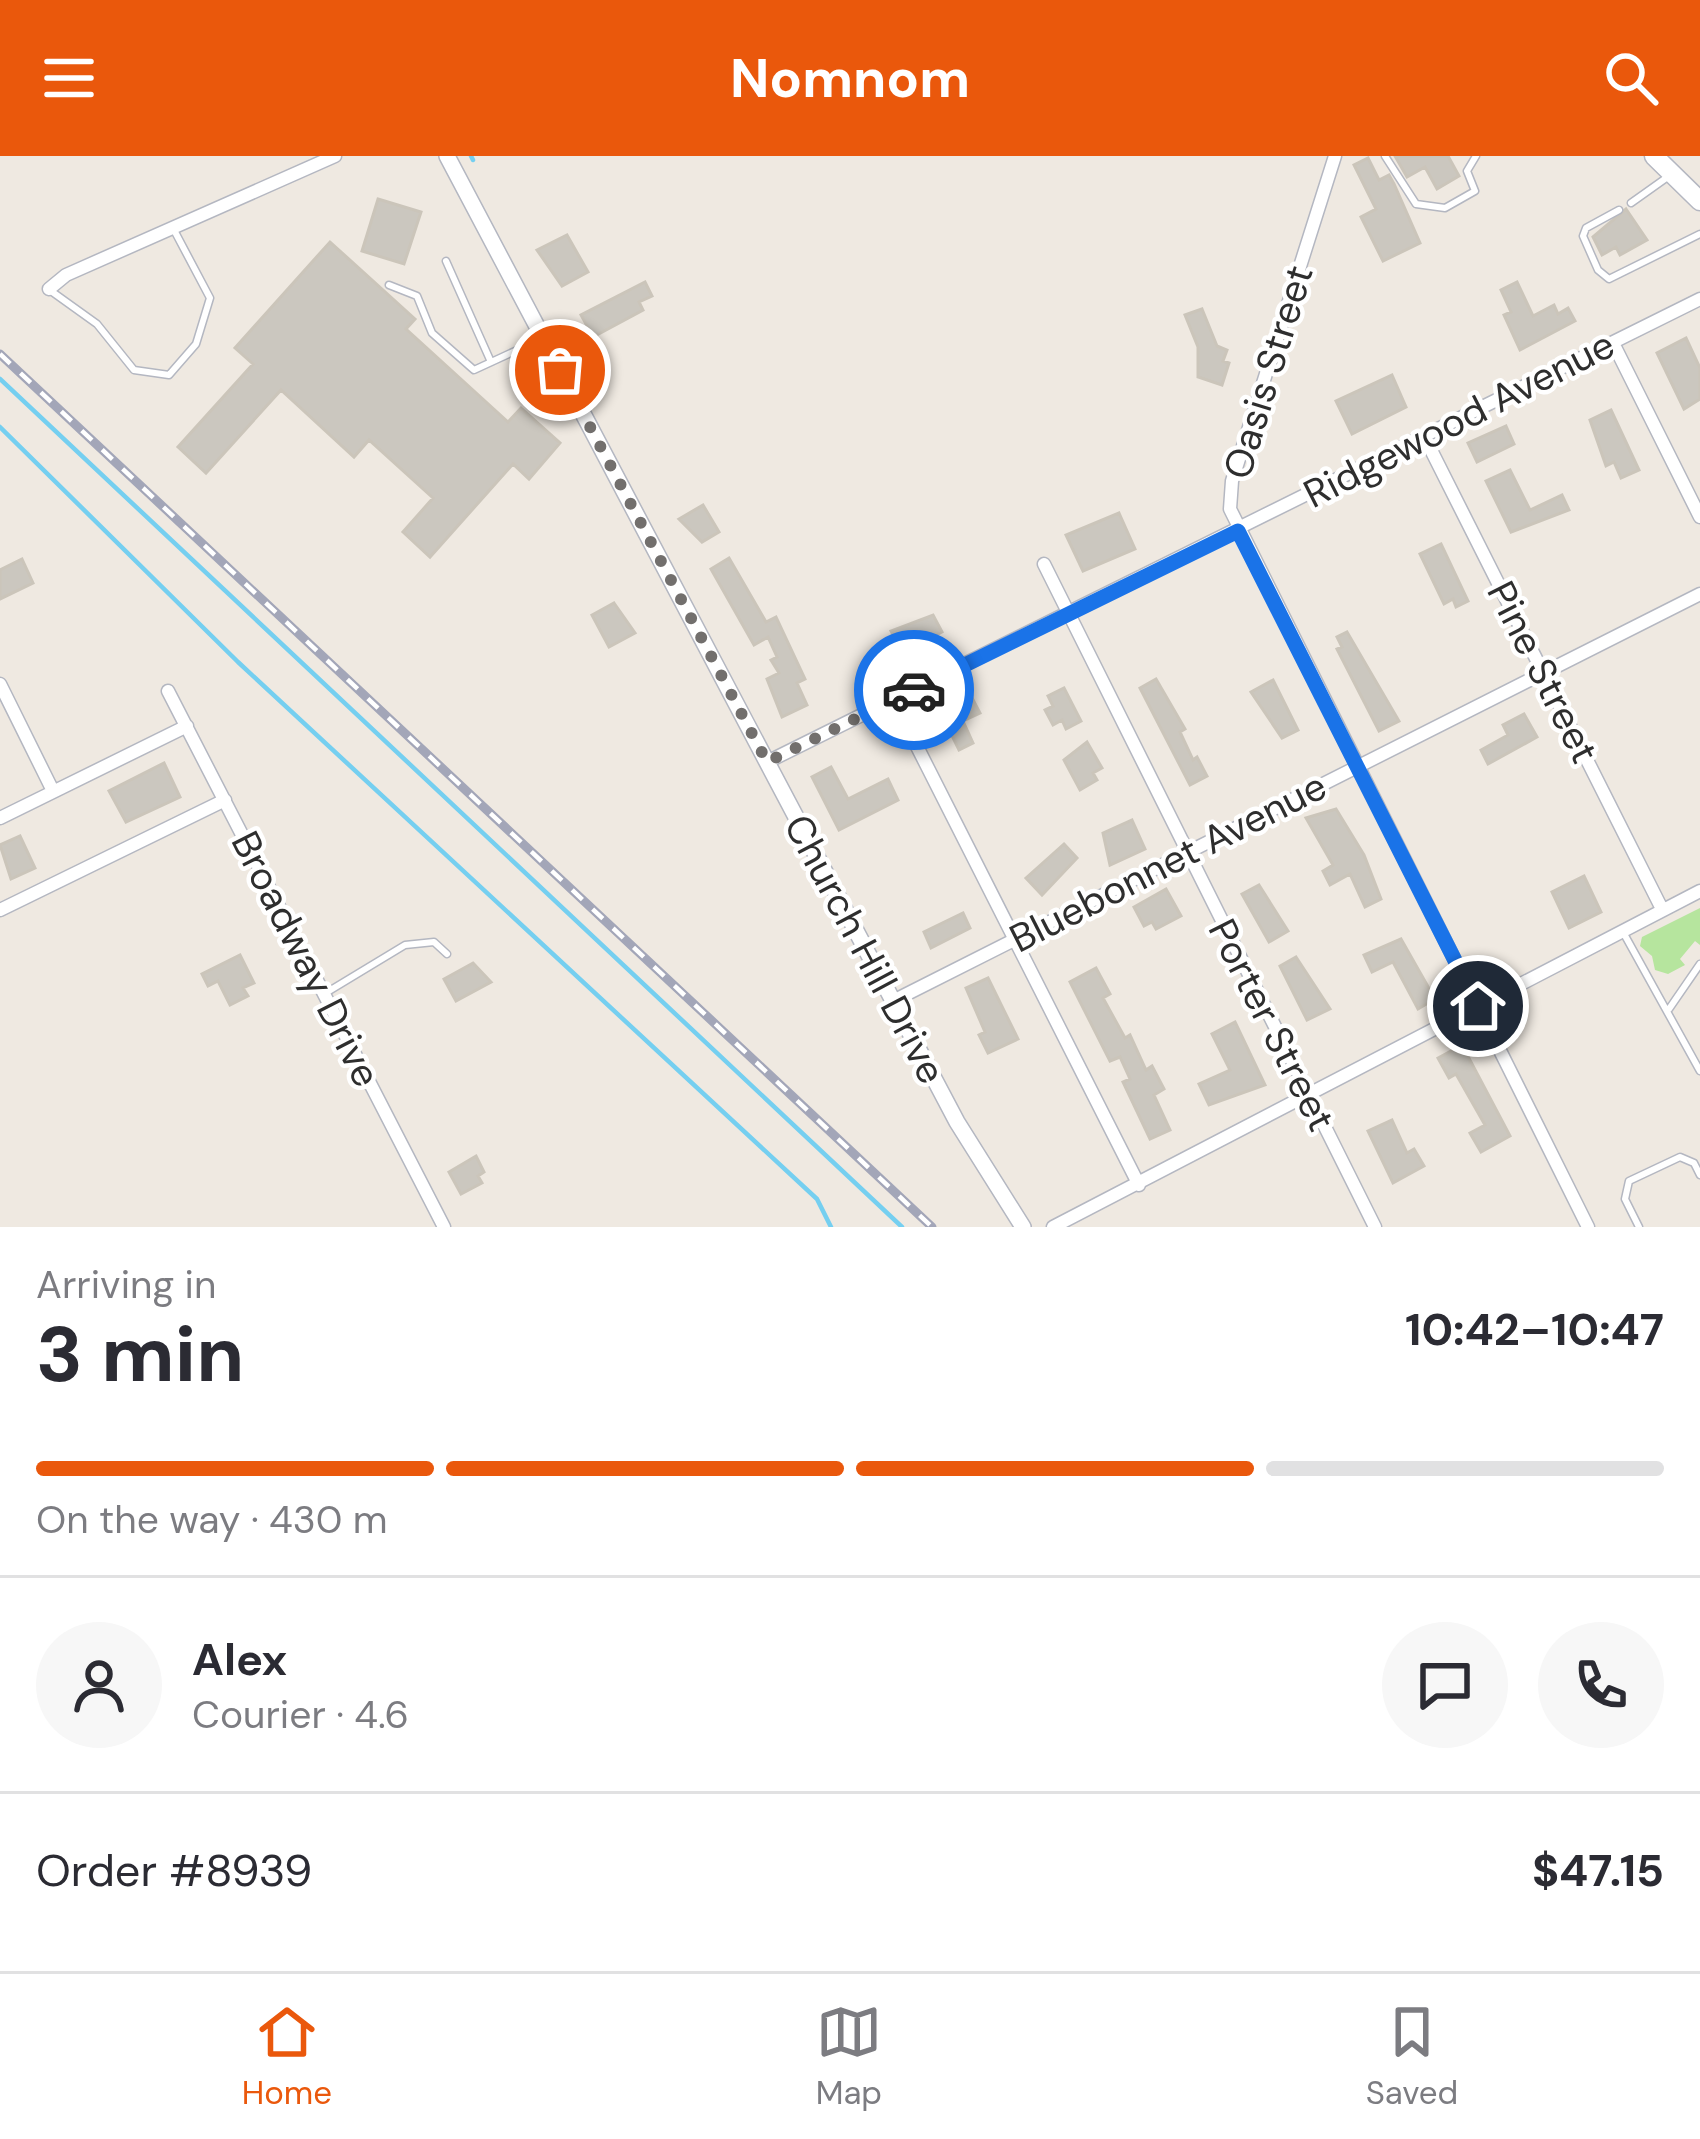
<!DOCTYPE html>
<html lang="en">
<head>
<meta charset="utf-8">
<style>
  :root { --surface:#fff; --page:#f7f7f7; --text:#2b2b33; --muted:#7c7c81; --line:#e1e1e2; --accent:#ea580c }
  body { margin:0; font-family:"DM Sans",sans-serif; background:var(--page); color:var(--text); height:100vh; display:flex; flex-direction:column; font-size:45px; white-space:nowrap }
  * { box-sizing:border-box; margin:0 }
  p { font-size:39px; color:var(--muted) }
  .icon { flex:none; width:66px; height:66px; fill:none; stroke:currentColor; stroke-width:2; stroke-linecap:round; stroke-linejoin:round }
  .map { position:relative; height:1071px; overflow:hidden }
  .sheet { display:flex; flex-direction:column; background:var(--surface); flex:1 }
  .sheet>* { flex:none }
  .pin { position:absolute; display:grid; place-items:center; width:102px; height:102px; color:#fff; margin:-51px; border:6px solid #fff; border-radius:50%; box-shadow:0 3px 12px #0007 }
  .courier { position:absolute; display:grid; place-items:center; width:120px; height:120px; margin:-60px; border:9px solid #1a73e8; border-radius:50%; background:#fff; color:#222; box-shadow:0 3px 15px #0007 }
  .overview em { font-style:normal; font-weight:700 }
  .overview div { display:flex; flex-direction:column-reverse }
  .overview { display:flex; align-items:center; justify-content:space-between; height:204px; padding:0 36px }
  h1 { font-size:78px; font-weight:700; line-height:90px }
  .bar { display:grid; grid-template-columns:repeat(4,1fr); gap:18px 12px; align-content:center; height:144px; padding:0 36px }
  .bar i { height:15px; border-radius:9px; background:var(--line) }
  .bar .selected { background:var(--accent) }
  .bar p { grid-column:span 4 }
  .line { display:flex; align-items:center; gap:30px; padding:0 36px; border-top:3px solid var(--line) }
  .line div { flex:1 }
  .round { display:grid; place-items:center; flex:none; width:126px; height:126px; border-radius:63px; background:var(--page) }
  header { display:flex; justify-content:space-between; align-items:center; height:156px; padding:0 36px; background:var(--accent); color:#fff; font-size:54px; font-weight:700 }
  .tab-bar { display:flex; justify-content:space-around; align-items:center; height:168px; border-top:3px solid var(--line); background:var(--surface); font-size:33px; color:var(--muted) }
  .tab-bar a { display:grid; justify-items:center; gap:6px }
  .tab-bar .selected { color:var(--accent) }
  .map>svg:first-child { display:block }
  .green { fill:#b6e59e }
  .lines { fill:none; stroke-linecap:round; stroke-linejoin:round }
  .stream { stroke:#75cff0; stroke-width:4.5 }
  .building { fill:#cbc7bf; stroke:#cbc5ba; stroke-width:3 }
  .service-casing { stroke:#b4b7c1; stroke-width:9 }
  .minor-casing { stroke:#b4b7c1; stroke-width:15 }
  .tertiary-casing { stroke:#b4b7c1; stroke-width:18 }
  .secondary-casing { stroke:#b4b7c1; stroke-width:21 }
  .service { stroke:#fff; stroke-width:6 }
  .minor { stroke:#fff; stroke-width:12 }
  .tertiary { stroke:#fff; stroke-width:15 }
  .secondary { stroke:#fff; stroke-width:18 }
  .rail-casing { stroke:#a3a6b8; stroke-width:9 }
  .rail { stroke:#fff; stroke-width:4.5; stroke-dasharray:14; stroke-linecap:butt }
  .done { stroke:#726f6d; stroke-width:12; stroke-dasharray:0 21.6 }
  .route { stroke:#1a73e8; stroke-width:15 }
  .labels { text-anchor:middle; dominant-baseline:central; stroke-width:9; stroke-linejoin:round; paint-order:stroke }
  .street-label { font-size:39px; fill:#2e2e2e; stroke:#fff }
</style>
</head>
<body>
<header><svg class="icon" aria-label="menu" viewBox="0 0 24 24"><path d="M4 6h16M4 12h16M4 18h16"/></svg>Nomnom<svg class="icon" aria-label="search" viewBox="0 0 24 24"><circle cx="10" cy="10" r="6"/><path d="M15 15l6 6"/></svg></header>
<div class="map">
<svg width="1700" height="1071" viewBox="0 0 1700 1071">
  <rect width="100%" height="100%" fill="#efe9e1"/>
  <path class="green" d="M 1700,752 L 1700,789 L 1695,785 L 1680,803 L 1685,809 L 1668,818 L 1655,814 L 1652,800 L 1640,790 L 1642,781 Z"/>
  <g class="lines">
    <path class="stream" d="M 471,0 L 473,4
      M 0,223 L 902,1071
      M 0,271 L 238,506 L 817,1043 L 831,1071"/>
  </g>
  <path class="building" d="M 1395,0 L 1448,0 L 1459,20 L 1437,33 L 1425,11 L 1407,21 Z
    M 1368,2 L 1379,24 L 1389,19 L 1394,28 L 1420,87 L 1383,105 L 1361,61 L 1376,53 L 1354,9 Z
    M 378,43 L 421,56 L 404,108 L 362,95 Z
    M 1626,53 L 1647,84 L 1620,99 L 1616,91 L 1602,99 L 1593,81 Z
    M 567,79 L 588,116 L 562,130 L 537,94 Z
    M 330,86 L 415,163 L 406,173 L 508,266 L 521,252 L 560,287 L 529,323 L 513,308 L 430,401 L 403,376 L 433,342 L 369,284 L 354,301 L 281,234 L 206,317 L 178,291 L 253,208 L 235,192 Z
    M 645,126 L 652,140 L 639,146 L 643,154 L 593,181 L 581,159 Z
    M 1517,126 L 1533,160 L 1554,149 L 1558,158 L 1568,152 L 1575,165 L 1520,194 L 1504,159 L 1511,156 L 1501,134 Z
    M 1202,153 L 1217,190 L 1227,194 L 1223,205 L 1229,207 L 1222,229 L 1198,221 L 1198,191 L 1185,159 Z
    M 1686,182 L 1700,212 L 1700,243 L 1684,253 L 1657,197 Z
    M 1392,219 L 1406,251 L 1352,278 L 1336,245 Z
    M 1611,254 L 1639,314 L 1621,322 L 1614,306 L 1606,310 L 1590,264 Z
    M 1506,270 L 1514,288 L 1477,306 L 1468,287 Z
    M 1510,314 L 1530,354 L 1562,339 L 1569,354 L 1511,376 L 1486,325 Z
    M 703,349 L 719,376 L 702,386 L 679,363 Z
    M 1119,357 L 1135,393 L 1083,415 L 1066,379 Z
    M 1441,388 L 1468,445 L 1456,451 L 1453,443 L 1444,448 L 1420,398 Z
    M 729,402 L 766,466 L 776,461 L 805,523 L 797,527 L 807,549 L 782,561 L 767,523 L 779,517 L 771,504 L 777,501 L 768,481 L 754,489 L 711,413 Z
    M 22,403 L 33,427 L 0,443 L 0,414 Z
    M 614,447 L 635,477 L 609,491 L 592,459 Z
    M 933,459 L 942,476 L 903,497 L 891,475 Z
    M 1347,476 L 1399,565 L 1379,575 L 1337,493 L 1342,491 L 1337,481 Z
    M 1156,523 L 1185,573 L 1180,576 L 1193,604 L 1197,601 L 1207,620 L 1190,629 L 1140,532 Z
    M 1273,524 L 1298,574 L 1282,582 L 1251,536 Z
    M 1064,532 L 1081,565 L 1066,573 L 1062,564 L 1053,569 L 1045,554 L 1053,550 L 1048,540 Z
    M 970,538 L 980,557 L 963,565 L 973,587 L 959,594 L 939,553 Z
    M 1524,558 L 1537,581 L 1488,608 L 1481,594 L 1508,579 L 1503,569 Z
    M 1087,586 L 1102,612 L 1093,617 L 1097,624 L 1080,634 L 1064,604 Z
    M 164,607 L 180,641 L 126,666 L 109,635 Z
    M 831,611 L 848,643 L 888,623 L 898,644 L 839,674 L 812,621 Z
    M 1336,653 L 1364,699 L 1381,743 L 1365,751 L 1350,718 L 1330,729 L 1323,715 L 1333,709 L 1306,662 Z
    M 1132,664 L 1145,693 L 1110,709 L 1103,677 Z
    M 20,680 L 35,712 L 11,723 L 0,689 Z
    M 1064,688 L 1077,702 L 1042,739 L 1026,722 Z
    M 1584,720 L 1601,756 L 1569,772 L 1552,736 Z
    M 1259,729 L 1288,775 L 1269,786 L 1242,738 Z
    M 1166,733 L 1181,760 L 1156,773 L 1152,766 L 1144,770 L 1134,751 Z
    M 963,757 L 970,772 L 931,792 L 924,776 Z
    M 1401,783 L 1435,843 L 1418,853 L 1393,806 L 1372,816 L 1364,799 Z
    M 240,799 L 254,827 L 243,832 L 248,840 L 230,849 L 218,825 L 208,830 L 202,818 Z
    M 1296,801 L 1330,853 L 1307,864 L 1280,810 Z
    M 473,807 L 491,826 L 456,845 L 444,823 Z
    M 1096,812 L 1110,838 L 1103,842 L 1125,882 L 1130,879 L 1146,914 L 1152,910 L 1164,933 L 1154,939 L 1170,974 L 1150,983 L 1123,926 L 1130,923 L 1120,901 L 1110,905 L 1070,826 Z
    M 988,822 L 1018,883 L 988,897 L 979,879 L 985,876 L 966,832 Z
    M 1235,866 L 1265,929 L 1209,949 L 1199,928 L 1230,914 L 1212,878 Z
    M 1462,889 L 1510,980 L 1481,996 L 1470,977 L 1485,969 L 1456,918 L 1449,922 L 1438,902 Z
    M 1392,964 L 1407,997 L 1414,993 L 1424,1010 L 1393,1027 L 1368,975 Z
    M 476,1000 L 484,1016 L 478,1020 L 482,1027 L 461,1038 L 449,1016 Z"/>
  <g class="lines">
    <g class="service-casing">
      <path id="service" d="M 1385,0 L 1416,48 L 1445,52 L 1475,35 L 1467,15 L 1476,0
        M 1631,47 L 1669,20
        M 1619,54 L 1586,72 L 1583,80 L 1598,114 L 1609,123 L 1700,78
        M 446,105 L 491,206
        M 389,129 L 417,140 L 432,177 L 474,214 L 539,184
        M 51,135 L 97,168 L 134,214 L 169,219 L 196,188 L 210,142 L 174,74
        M 1623,776 L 1700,915
        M 324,838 L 405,789 L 434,786 L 447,798
        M 1669,853 L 1700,808
        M 1639,1071 L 1625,1043 L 1629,1025 L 1680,1001 L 1694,1007 L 1700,1019"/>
    </g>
    <g class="minor-casing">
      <path id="minor" d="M 1335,0 L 1232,325 L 1230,353 L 1588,1071
        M 49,133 L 66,119 L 335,0
        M 1613,187 L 1700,361
        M 1424,280 L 1662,753
        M 1044,408 L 1375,1071
        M 0,528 L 53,635
        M 168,535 L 444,1071
        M 894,545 L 1139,1029
        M 767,606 L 1700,143
        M 0,662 L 187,570
        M 0,754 L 225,644
        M 893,845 L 1700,438
        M 1053,1071 L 1700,735"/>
    </g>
    <g class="tertiary-casing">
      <path id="tertiary" d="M 447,0 L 957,966 L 1023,1071"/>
    </g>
    <g class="secondary-casing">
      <path id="secondary" d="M 1654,0 L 1700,45"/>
    </g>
    <use href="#service" class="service"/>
    <use href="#minor" class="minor"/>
    <use href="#tertiary" class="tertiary"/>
    <use href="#secondary" class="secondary"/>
    <g class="rail-casing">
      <path id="rail" d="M 0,198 L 932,1071"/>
    </g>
    <use href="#rail" class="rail"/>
  </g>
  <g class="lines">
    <path class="done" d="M 560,214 L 767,606 L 914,534"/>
    <path class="route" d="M 914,534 L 1238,375 L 1478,850"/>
  </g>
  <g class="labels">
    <g class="street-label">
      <text transform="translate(1268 216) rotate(-73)">Oasis Street</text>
      <text transform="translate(1459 263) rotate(-27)">Ridgewood Avenue</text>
      <text transform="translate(1543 516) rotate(63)">Pine Street</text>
      <text transform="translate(1168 706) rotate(-27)">Bluebonnet Avenue</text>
      <text transform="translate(865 793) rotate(62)">Church Hill Drive</text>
      <text transform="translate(306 803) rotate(63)">Broadway Drive</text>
      <text transform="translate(1272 869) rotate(63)">Porter Street</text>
    </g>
  </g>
</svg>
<div class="pin" style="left:560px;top:214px;background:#ea580c"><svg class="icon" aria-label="bag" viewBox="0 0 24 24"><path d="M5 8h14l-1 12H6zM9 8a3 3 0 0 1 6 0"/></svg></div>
<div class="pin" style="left:1478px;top:850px;background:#1f2937"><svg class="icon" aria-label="home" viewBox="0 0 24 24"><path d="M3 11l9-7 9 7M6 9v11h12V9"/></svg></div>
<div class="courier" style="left:914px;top:534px"><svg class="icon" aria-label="car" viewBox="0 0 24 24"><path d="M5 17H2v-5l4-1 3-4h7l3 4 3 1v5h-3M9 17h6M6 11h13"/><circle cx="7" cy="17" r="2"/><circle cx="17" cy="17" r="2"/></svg></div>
</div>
<section class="sheet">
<div class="overview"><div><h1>3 min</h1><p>Arriving in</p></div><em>10:42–10:47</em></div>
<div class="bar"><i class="selected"></i><i class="selected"></i><i class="selected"></i><i></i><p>On the way · 430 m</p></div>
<div class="line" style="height:216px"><a class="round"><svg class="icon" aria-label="person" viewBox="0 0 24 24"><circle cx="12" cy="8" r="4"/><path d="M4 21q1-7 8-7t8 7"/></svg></a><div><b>Alex</b><p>Courier · 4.6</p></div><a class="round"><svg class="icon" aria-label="chat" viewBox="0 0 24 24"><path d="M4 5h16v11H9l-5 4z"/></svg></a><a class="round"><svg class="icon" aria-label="phone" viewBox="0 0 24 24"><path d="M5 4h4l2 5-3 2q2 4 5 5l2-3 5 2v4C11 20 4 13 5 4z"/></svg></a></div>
<div class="line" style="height:156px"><div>Order #8939</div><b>$47.15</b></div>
</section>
<nav class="tab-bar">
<a class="selected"><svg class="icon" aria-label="home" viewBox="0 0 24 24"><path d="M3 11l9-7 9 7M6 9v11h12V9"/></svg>Home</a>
<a><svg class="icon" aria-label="map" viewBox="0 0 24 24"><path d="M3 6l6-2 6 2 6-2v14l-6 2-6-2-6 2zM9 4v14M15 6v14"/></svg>Map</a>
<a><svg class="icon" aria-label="saved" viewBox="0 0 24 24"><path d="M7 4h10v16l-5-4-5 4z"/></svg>Saved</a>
</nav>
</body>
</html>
